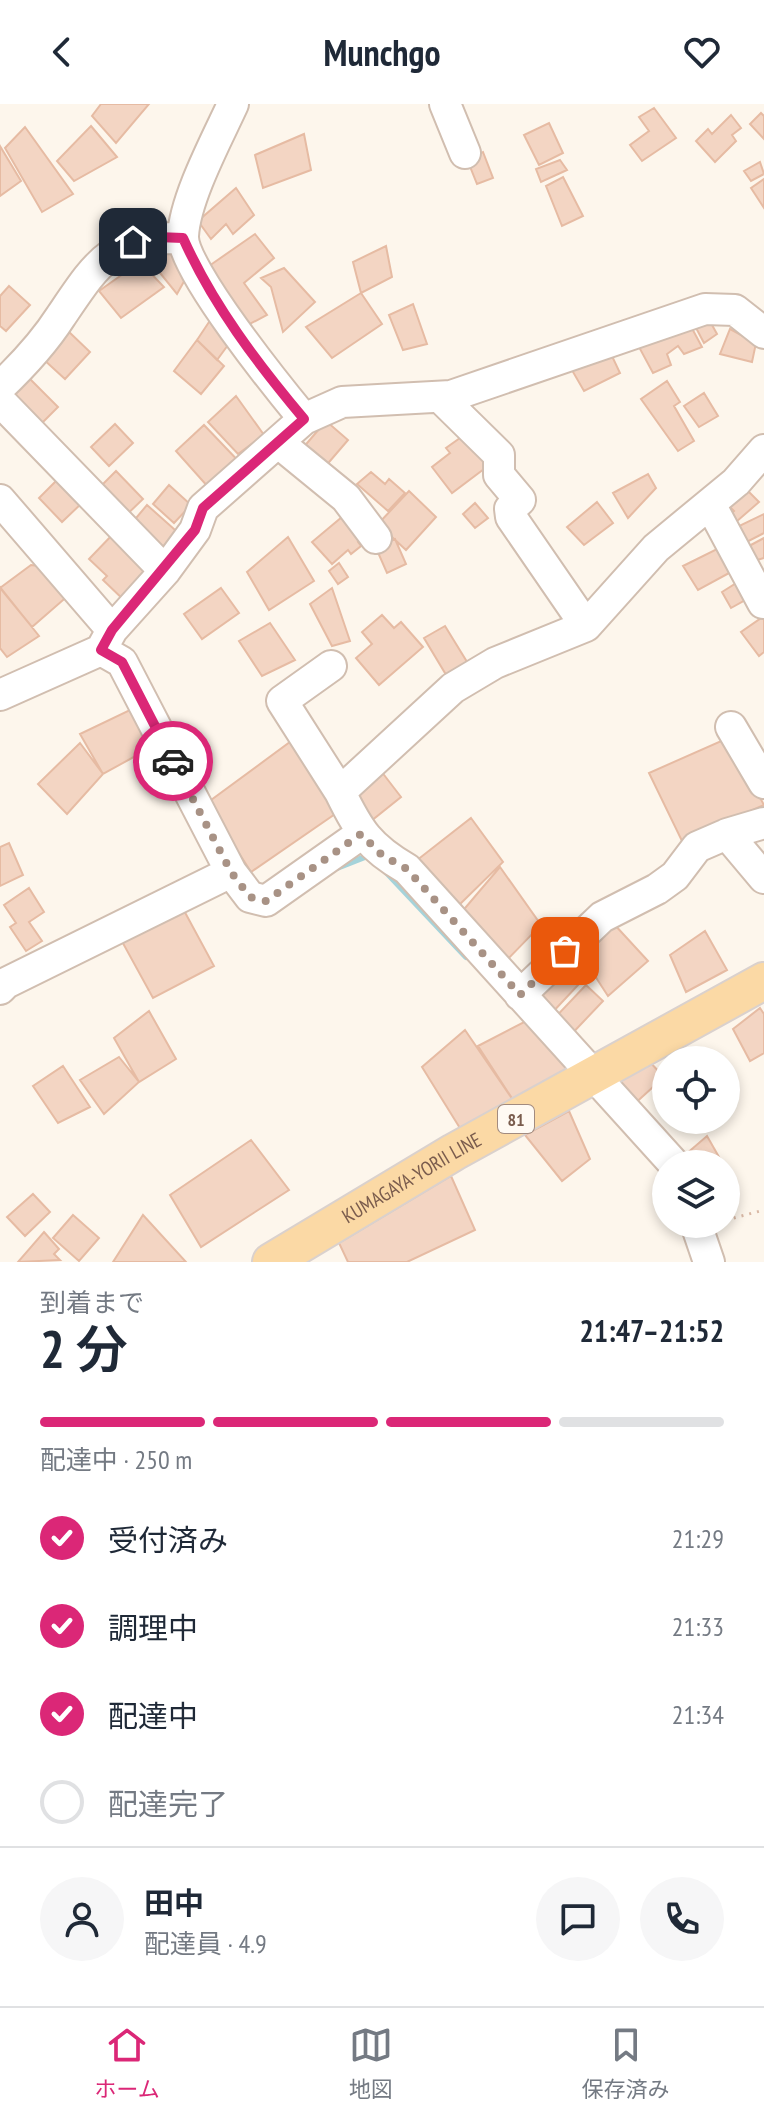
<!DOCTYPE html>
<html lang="ja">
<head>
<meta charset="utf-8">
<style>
  :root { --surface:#fff; --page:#f6f6f7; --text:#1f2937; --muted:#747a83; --line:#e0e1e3; --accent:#db2777 }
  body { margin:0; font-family:"PT Sans Narrow","Noto Sans JP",sans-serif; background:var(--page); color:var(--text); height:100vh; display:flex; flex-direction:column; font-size:30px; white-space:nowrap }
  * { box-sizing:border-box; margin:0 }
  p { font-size:26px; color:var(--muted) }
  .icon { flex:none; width:44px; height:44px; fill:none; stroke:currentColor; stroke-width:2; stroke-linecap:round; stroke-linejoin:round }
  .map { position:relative; height:1158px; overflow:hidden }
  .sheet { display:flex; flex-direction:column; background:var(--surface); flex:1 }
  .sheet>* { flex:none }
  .fabs { position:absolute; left:652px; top:942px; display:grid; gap:16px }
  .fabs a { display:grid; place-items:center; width:88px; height:88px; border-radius:50%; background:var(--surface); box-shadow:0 4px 12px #0003; font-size:40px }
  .pin { position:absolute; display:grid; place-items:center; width:68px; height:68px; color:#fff; margin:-34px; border-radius:16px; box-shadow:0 4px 12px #0006 }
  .courier { position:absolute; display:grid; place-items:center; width:80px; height:80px; margin:-40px; border:6px solid #db2777; border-radius:50%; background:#fff; color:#222; box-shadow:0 2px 10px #0007 }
  .head em { font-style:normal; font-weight:600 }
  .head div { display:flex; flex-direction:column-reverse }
  .head { display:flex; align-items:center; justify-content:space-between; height:136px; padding:0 40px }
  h1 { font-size:52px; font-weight:600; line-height:60px }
  .bar { display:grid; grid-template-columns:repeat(4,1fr); gap:12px 8px; align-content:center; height:96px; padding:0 40px }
  .bar i { height:10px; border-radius:6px; background:var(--line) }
  .bar .on { background:var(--accent) }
  .bar p { grid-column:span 4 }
  .line { display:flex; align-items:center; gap:20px; padding:0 40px; border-top:2px solid var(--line) }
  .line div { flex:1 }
  .round { display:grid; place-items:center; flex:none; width:84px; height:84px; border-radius:42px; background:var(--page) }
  ol { padding:0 40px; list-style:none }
  li { display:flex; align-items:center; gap:24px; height:88px }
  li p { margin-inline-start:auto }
  li .icon { padding:8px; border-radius:50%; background:var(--accent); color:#fff; stroke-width:4 }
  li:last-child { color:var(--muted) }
  li i { width:44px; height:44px; border:4px solid var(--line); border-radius:50% }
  header { display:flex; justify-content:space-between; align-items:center; height:104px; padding:0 40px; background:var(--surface); font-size:36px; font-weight:600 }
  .menu { display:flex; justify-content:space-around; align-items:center; height:112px; border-top:2px solid var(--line); background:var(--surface); font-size:22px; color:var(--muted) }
  .menu a { display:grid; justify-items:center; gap:4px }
  .menu .on { color:var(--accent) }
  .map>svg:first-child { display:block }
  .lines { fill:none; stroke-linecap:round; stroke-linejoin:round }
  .stream { stroke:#a5d3da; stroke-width:6 }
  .building { fill:#f3d5c3; stroke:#e6bba3; stroke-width:2 }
  .minor-casing { stroke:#d1beb0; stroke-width:34 }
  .major-casing { stroke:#dad1cd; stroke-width:40 }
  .path { stroke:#d9b8a5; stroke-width:3; stroke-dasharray:2 6; stroke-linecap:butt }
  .minor { stroke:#fff; stroke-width:30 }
  .major { stroke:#fbd9a5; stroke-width:36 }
  .done { stroke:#a89285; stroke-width:8; stroke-dasharray:0 14.4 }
  .route { stroke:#db2777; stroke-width:10 }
  .labels { text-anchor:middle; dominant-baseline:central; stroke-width:6; stroke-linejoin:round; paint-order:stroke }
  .shield { fill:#fffaf3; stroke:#a28b7f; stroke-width:2 }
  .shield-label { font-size:18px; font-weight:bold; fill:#7a5c4d }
  .street-label { font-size:20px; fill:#7a5c4d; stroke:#fffaf3 }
</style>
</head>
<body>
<header><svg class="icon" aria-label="back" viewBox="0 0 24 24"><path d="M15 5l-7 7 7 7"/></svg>Munchgo<svg class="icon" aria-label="heart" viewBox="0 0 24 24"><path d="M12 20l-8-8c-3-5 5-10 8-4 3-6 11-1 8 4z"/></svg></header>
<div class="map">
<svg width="764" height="1158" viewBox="0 0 764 1158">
  <rect width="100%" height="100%" fill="#fdf6ec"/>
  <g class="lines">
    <path class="stream" d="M 337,764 L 370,751
      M 386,768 L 466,853"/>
  </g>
  <path class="building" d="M 101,0 L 149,0 L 116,39 L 92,12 Z
    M 654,4 L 676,34 L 642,57 L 630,41 L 649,27 L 639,13 Z
    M 761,9 L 764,12 L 764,35 L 750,20 Z
    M 731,11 L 741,24 L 732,31 L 736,37 L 715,58 L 696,37 L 708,25 L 712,30 Z
    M 549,19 L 563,49 L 539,61 L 524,31 Z
    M 91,22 L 117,53 L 74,77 L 57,57 Z
    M 25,23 L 73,90 L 42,108 L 5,44 Z
    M 304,30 L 311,66 L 263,84 L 255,51 Z
    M 0,42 L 21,77 L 0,92 Z
    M 483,48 L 493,74 L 477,80 L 467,55 Z
    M 560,56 L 567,66 L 541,78 L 536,65 Z
    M 760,58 L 764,70 L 751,77 L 744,67 Z
    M 563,73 L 583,112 L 562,122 L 546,82 Z
    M 764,75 L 764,104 L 751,84 Z
    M 236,84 L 254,111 L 233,130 L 226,120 L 211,135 L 198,117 Z
    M 255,130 L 274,154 L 244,179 L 267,211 L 242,224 L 209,162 Z
    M 386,142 L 392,173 L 361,189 L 353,158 Z
    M 167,143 L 187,172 L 177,190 L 152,159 Z
    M 140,158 L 164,183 L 121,214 L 99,187 Z
    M 284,164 L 315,198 L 283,228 L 271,183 L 261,174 Z
    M 9,182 L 30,201 L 6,227 L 0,222 L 0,192 Z
    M 361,189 L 382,220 L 332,254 L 306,223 Z
    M 413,200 L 427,240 L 403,246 L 389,211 Z
    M 707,212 L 717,230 L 704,239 L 694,220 Z
    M 211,215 L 228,241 L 217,256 L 197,236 Z
    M 688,217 L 702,243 L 684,250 L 678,242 L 667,250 L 671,261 L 653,269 L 639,243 Z
    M 730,225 L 756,239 L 752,258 L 720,250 Z
    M 67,226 L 90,248 L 65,275 L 42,254 Z
    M 197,236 L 224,262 L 201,290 L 174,267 Z
    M 611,250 L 620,269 L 584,287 L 569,261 Z
    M 25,270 L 58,303 L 35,326 L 2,292 Z
    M 667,277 L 680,298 L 674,302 L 694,337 L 678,347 L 641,295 Z
    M 704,289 L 718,312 L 699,323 L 684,302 Z
    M 236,292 L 264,331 L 238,350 L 208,318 Z
    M 326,317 L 348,336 L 324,364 L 302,345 Z
    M 115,320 L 133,339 L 109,362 L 91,343 Z
    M 204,321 L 246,365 L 209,384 L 176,347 Z
    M 467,329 L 496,356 L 452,389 L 432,363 L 450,349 L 446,344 Z
    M 116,367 L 143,395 L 119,418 L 93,390 Z
    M 371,368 L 385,380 L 389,375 L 405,389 L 388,407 L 357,380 Z
    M 648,370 L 656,384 L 628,414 L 613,389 Z
    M 60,373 L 84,397 L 62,418 L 39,394 Z
    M 169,381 L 191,401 L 174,419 L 153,400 Z
    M 746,385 L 759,398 L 736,418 L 729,412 L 734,407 L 729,402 Z
    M 409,387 L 436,413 L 406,446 L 378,420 Z
    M 597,398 L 613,419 L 584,441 L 567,423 Z
    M 475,399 L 488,414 L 475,424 L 463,410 Z
    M 147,401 L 183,433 L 161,458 L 126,426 Z
    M 348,408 L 367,430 L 358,438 L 361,442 L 351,450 L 348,446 L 332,460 L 312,438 Z
    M 764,410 L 764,429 L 741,441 L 733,425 Z
    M 116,427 L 158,466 L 127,499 L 103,476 L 107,472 L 89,455 Z
    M 288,433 L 314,477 L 269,506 L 247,468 Z
    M 764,434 L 764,454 L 757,456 L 749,442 Z
    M 395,435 L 406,460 L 387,469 L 376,444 Z
    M 719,444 L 731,468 L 698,486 L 683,462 Z
    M 339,459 L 348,473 L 338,480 L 329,467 Z
    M 31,461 L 46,463 L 70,490 L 32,523 L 0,484 Z
    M 738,478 L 747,495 L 731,504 L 722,488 Z
    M 0,483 L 39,532 L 7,553 L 0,544 Z
    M 221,484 L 239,509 L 202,535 L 184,510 Z
    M 332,484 L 350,537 L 332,542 L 310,500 Z
    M 382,511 L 394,524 L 401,518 L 423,543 L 379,581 L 356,554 L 372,540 L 362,528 Z
    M 764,512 L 764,548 L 759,552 L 741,528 Z
    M 270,519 L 295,556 L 262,572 L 239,537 Z
    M 445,522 L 472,566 L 451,579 L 424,534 Z
    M 132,605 L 150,644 L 103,670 L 80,630 Z
    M 728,634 L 764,701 L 682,737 L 649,669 Z
    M 294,635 L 338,708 L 251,768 L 207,699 Z
    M 80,639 L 103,670 L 67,710 L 38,680 Z
    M 381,667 L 401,693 L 366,721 L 346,695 Z
    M 471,714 L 503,758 L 454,806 L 412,760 Z
    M 9,739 L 23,771 L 0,782 L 0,743 Z
    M 500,763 L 541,821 L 504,859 L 460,810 Z
    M 29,784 L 44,808 L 29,818 L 42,837 L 26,847 L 10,823 L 16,819 L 4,801 Z
    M 181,801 L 214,862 L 153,894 L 119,832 Z
    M 613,819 L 648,857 L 608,892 L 580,849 Z
    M 705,827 L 727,866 L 686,888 L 670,851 Z
    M 559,860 L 579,880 L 549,912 L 528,892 Z
    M 586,881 L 603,897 L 565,937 L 548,921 Z
    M 760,904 L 764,910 L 764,949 L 750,957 L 733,925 Z
    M 149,907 L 176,955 L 139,978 L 114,934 Z
    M 530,915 L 580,974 L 517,1002 L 478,942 Z
    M 465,926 L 517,1002 L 463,1029 L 422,963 Z
    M 119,953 L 139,978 L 104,1010 L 80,976 Z
    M 646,954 L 664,973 L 631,1003 L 613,984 Z
    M 63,962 L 90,1003 L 58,1019 L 33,982 Z
    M 569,1007 L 590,1055 L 562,1077 L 525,1031 Z
    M 707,1032 L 723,1060 L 679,1060 L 678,1057 Z
    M 251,1036 L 289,1086 L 201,1143 L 170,1091 Z
    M 451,1072 L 475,1126 L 407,1158 L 348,1158 L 339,1139 Z
    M 33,1090 L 50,1108 L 25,1132 L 7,1113 Z
    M 73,1111 L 99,1134 L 79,1157 L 53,1134 Z
    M 143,1111 L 186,1158 L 113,1158 Z
    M 44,1128 L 59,1145 L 54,1150 L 60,1156 L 18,1158 Z"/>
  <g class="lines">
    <g class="minor-casing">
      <path id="minor" d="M 233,0 C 217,35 185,94 183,132 C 182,165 280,286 304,315
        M 445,0 L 465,49
        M 0,283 C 21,263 45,237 61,212 C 97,159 112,132 183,134
        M 440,293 L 499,351 L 499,371 L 520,396 L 510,405 L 511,413 L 586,522
        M 0,297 L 165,467
        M 280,340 L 346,394 L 376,434
        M 0,396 L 112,526
        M 710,400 L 763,499
        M 101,546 L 122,558 L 231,768 L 250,793 L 266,797 L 361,730
        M 331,562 L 282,597 L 340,688
        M 0,591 L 101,546 L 112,526 L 165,467 L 195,426 L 203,404 L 304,315 L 342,298 L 451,292 L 705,205 L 735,206 L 764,229
        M 731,623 L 764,679
        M 764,719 L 727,730 L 764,774
        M 0,885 L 6,879 L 231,768
        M 520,891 L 602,813 L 657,785 L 675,772 L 697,743 L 727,730
        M 674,1060 L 407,765 C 369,743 359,727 340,688 L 453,584 L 495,559 L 586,522 L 656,444 L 736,378 L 764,346
        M 696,1120 L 709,1158"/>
    </g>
    <g class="major-casing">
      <g id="major">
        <path id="s1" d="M 271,1158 L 454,1048 L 764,877"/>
      </g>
    </g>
    <path class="path" d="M 726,1116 L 764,1106"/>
    <use href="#minor" class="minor"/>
    <use href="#major" class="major"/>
  </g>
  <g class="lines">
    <path class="done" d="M 173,657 L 231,768 L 250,793 L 266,797 L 361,730 L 382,751 L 407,765 L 520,891 L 565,847"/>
    <path class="route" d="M 133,138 L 157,133 L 183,134 C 213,201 257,259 304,315 L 203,404 L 195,426 L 112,526 L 101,546 L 122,558 L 173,657"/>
  </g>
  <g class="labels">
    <rect class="shield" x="498" y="1001" width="36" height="28" rx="6"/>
    <g class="shield-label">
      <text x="516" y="1015">81</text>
    </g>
    <g class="street-label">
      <text stroke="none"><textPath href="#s1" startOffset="164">KUMAGAYA-YORII LINE</textPath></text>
    </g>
  </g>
</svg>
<div class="fabs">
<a><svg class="icon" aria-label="locate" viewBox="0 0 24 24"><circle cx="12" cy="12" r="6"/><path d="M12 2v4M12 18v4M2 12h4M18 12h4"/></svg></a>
<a><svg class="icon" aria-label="layers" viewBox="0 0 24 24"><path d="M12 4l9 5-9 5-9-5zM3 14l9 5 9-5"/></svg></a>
</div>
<div class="pin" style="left:565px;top:847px;background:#ea580c"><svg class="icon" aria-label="bag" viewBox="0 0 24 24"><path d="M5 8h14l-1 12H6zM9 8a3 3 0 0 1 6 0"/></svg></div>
<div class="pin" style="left:133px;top:138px;background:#1f2937"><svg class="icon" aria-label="home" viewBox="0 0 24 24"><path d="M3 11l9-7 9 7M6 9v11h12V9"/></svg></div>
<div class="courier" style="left:173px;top:657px"><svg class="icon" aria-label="car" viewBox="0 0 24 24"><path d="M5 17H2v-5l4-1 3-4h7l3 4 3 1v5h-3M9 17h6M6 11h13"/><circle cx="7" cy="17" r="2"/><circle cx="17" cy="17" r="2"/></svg></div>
</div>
<section class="sheet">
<div class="head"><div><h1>2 分</h1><p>到着まで</p></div><em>21:47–21:52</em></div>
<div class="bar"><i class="on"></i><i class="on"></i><i class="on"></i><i></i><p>配達中 · 250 m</p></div>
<ol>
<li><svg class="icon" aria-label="check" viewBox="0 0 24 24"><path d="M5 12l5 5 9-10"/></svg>受付済み<p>21:29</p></li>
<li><svg class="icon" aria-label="check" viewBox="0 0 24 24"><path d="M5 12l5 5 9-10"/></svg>調理中<p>21:33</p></li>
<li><svg class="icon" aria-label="check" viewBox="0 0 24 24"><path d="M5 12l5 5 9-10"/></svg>配達中<p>21:34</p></li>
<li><i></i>配達完了</li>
</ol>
<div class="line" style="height:144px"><a class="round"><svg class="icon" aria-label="person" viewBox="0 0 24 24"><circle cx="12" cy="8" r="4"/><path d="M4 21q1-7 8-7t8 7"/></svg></a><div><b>田中</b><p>配達員 · 4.9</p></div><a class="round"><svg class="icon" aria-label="chat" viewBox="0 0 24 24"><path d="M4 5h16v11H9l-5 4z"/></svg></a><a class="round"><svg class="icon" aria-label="phone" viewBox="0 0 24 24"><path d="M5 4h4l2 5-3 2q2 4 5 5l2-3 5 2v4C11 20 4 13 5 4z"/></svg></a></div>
</section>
<nav class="menu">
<a class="on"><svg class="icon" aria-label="home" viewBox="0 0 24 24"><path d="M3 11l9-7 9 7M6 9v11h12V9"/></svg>ホーム</a>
<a><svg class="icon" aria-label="map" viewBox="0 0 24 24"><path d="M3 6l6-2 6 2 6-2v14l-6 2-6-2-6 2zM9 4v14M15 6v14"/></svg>地図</a>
<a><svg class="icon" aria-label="saved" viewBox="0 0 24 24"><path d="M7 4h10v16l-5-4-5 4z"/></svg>保存済み</a>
</nav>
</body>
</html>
